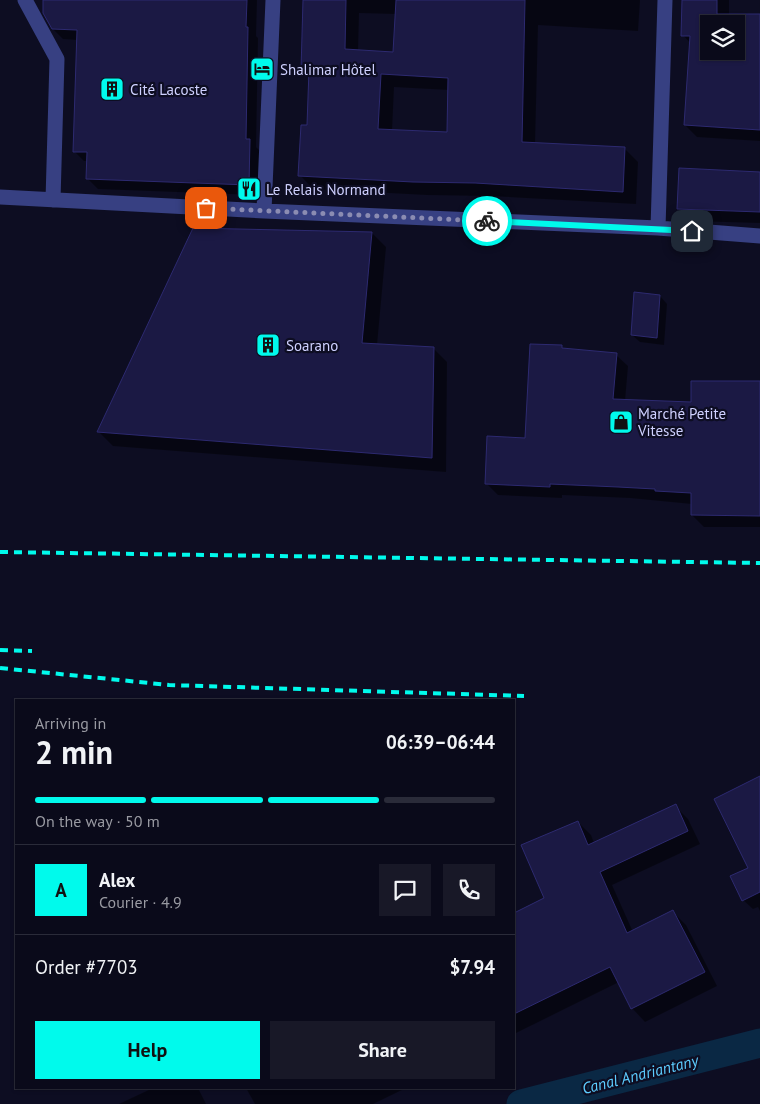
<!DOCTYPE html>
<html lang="en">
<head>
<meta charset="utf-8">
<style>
  :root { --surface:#0a0a1a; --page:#181827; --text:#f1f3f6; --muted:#999aa2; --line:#2a2b39; --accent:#00faec }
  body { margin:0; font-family:"PT Sans",sans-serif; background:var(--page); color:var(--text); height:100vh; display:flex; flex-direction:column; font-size:19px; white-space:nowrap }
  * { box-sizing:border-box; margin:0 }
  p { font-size:16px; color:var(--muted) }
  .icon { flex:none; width:28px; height:28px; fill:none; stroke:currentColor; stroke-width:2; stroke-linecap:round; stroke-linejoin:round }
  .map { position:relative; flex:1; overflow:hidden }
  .sheet { position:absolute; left:15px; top:699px; width:500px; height:390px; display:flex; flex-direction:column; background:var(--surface); border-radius:0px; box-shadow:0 1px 4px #0004,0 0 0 1px var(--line) }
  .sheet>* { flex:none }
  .controls { position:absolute; left:700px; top:15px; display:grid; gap:10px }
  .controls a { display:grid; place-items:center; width:45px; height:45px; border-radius:0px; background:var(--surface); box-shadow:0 1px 4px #0004,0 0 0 1px var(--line); font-size:25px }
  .pin { position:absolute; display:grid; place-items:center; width:42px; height:42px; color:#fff; margin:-21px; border-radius:10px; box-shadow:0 2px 8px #0006 }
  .courier { position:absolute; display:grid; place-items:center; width:50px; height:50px; margin:-25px; border:4px solid #00faec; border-radius:50%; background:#fff; color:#222; box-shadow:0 1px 6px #0007 }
  .head em { font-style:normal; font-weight:700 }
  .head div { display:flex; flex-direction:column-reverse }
  .head { display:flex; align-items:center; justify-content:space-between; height:85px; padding:0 20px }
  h1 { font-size:32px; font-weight:700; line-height:38px }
  .bar { display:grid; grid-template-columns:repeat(4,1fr); gap:8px 5px; align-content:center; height:60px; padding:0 20px }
  .bar i { height:6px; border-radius:4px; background:var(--line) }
  .bar .selected { background:var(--accent) }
  .bar p { grid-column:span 4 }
  .line { display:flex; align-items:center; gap:12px; padding:0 20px; border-top:1px solid var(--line) }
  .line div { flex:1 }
  .round { display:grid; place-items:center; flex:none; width:52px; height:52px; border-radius:0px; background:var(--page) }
  .action { display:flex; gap:10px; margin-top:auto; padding:10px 20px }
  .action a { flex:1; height:58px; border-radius:0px; background:var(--accent); color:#111; font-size:20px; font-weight:700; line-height:58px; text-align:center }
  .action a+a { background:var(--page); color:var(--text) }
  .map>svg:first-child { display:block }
  .shadow { fill:#0007; fill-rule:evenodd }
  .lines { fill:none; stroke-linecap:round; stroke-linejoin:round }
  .canal { stroke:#0a2844; stroke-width:29 }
  .building { fill:#1b1944; stroke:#2d2a70; fill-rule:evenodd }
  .minor { stroke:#374082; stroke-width:15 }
  .rail { stroke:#00faec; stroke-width:4; stroke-dasharray:8 6; stroke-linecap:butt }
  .done { stroke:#8b8cb2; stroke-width:5; stroke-dasharray:0 9 }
  .route { stroke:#00faec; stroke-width:6 }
  .labels { text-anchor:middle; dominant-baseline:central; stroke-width:4.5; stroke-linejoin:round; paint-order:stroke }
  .poi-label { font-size:15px; fill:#cfd1ff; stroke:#0d0d22; text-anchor:start }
  .water-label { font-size:16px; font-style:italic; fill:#5dcdff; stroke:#0d0d22 }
</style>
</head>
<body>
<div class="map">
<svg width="760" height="1104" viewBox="0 0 760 1104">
  <rect width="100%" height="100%" fill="#0d0d22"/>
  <path class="shadow" d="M 44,0 L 257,0 L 256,36 L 258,38 L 256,147 L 260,151 L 259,195 L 98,189 L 87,178 L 88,161 L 84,161 L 74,151 L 78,40 L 63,39 L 53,29 Z
    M 305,0 L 640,0 L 638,31 L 538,25 L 535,144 L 625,149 L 638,162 L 636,204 L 490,196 L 427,195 L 313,189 L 300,175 L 308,126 L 310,77 L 302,69 ZM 359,13 L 396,14 L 394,53 L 358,51 ZM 394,87 L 449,90 L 448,133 L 392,131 Z
    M 684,0 L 729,0 L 729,15 L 760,16 L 760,141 L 697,137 L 685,125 L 691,44 L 683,35 ZM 709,24 L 736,24 L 736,51 L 709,51 Z
    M 760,173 L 760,223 L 691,221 L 679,208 Z
    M 372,233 L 386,247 L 377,345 L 433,348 L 447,362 L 446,472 L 113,446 L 99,432 Z
    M 660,296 L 667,304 L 664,345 L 640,342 L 632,335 Z
    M 562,346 L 565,350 L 616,355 L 628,366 L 625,401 L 692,403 L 760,382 L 760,527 L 704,527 L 692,515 L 692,504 L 630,498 L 562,495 L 562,498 L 498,495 L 487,484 L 526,439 Z
    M 760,777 L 760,911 L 758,907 L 753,909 L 743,900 L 749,868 Z
    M 675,806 L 688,819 L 700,844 L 612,885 L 633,932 L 673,912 L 686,925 L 717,986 L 645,1022 L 632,1008 L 619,982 L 514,1034 L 514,914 L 546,899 L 578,822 L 591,835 L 594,843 Z
    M 153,1088 L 198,1088 L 206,1104 L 119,1104 Z
    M 246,1088 L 406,1088 L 373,1104 L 255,1104 Z"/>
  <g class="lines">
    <path class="canal" d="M 521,1104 L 760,1043"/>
  </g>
  <path class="building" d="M 43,0 L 247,0 L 246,27 L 248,27 L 246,139 L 250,139 L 249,185 L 86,179 L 87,152 L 73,152 L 77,30 L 52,29 L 43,13 Z
    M 303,0 L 346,0 L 345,49 L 393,52 L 396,0 L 525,0 L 522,142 L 625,147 L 623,192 L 475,183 L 413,182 L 298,176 L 301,125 L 307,125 L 309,70 L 301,70 ZM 381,74 L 448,78 L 447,132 L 378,129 Z
    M 682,0 L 717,0 L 717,14 L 760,14 L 760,130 L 684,125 L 690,36 L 681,36 ZM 709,24 L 736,24 L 736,51 L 709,51 Z
    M 679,168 L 760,172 L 760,212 L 677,209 Z
    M 193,228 L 372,232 L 362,343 L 434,347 L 432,458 L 97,432 Z
    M 634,292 L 660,295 L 657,338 L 631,335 Z
    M 530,344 L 562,345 L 562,348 L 617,353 L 613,399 L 691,402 L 691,381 L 760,381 L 760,516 L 691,515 L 691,493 L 655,491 L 655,489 L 618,487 L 550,484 L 550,487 L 485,484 L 487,436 L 525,438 Z
    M 760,776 L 760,892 L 742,901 L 730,876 L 748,868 L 714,799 Z
    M 676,804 L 688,831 L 600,872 L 627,933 L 673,910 L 705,972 L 631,1009 L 610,967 L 514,1014 L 514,913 L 544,898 L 521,845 L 578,821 L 588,845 Z"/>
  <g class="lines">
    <path class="minor" d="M 25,0 L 57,59 L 53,200
      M 0,197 L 264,211 L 658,228 L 760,236
      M 264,211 L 273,0
      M 658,228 L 665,0"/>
    <path class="rail" d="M 0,552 L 760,563
      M 0,650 L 32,651
      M 0,668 L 169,685 L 524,696"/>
  </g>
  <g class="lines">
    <path class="done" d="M 206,208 L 487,221"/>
    <path class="route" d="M 487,221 L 692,231"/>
  </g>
  <defs>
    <g id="hotel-square" transform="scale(1.25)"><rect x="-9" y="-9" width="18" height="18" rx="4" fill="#00faec" stroke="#0d0d22"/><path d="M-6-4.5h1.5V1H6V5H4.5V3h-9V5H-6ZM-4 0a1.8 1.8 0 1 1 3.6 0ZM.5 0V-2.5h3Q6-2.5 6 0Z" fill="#111"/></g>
    <g id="building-square" transform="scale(1.25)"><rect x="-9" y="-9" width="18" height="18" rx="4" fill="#00faec" stroke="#0d0d22"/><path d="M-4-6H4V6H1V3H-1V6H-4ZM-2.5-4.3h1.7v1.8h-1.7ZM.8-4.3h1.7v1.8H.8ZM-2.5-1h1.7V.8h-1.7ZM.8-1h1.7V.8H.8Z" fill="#111"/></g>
    <g id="restaurant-square" transform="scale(1.25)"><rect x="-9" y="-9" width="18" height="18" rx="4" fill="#00faec" stroke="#0d0d22"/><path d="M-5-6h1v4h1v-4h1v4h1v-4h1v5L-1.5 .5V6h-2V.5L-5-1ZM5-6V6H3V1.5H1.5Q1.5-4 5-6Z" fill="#111"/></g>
    <g id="shop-square" transform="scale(1.25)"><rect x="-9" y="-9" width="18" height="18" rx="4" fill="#00faec" stroke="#0d0d22"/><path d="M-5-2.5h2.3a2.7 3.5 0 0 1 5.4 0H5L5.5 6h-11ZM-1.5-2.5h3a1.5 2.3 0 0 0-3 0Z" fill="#111"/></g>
  </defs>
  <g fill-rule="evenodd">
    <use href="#hotel-square" x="262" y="69"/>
    <use href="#building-square" x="112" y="89"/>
    <use href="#restaurant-square" x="249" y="189"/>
    <use href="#building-square" x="268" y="345"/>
    <use href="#shop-square" x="621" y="422"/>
  </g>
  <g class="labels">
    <g class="poi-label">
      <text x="280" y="69">Shalimar Hôtel</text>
      <text x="130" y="89">Cité Lacoste</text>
      <text x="266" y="189">Le Relais Normand</text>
      <text x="286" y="345">Soarano</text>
      <text x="638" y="413">Marché Petite<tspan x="638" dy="17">Vitesse</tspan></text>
    </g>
    <g class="water-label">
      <text transform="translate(640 1074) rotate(-14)">Canal Andriantany</text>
    </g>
  </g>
</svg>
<div class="controls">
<a><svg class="icon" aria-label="layers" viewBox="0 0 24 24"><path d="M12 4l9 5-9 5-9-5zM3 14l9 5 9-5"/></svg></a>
</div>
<div class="pin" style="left:206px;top:208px;background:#ea580c"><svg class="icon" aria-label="bag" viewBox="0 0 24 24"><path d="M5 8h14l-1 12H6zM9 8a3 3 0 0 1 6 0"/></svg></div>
<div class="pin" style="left:692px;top:231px;background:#1f2937"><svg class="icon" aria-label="home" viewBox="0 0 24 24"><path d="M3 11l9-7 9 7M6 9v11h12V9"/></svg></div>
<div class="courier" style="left:487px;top:221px"><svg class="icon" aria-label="bike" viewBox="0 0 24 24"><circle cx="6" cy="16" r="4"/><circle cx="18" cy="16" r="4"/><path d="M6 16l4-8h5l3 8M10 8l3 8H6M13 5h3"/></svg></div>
<section class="sheet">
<div class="head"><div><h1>2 min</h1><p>Arriving in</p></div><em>06:39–06:44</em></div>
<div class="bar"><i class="selected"></i><i class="selected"></i><i class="selected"></i><i></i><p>On the way · 50 m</p></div>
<div class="line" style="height:90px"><b class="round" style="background:var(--accent);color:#111">A</b><div><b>Alex</b><p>Courier · 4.9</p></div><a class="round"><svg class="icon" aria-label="chat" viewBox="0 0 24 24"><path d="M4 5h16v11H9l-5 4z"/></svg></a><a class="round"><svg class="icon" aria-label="phone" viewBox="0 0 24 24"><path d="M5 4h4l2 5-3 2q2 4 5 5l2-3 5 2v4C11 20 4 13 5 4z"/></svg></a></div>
<div class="line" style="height:65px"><div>Order #7703</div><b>$7.94</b></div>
<div class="action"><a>Help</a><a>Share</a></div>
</section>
</div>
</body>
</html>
